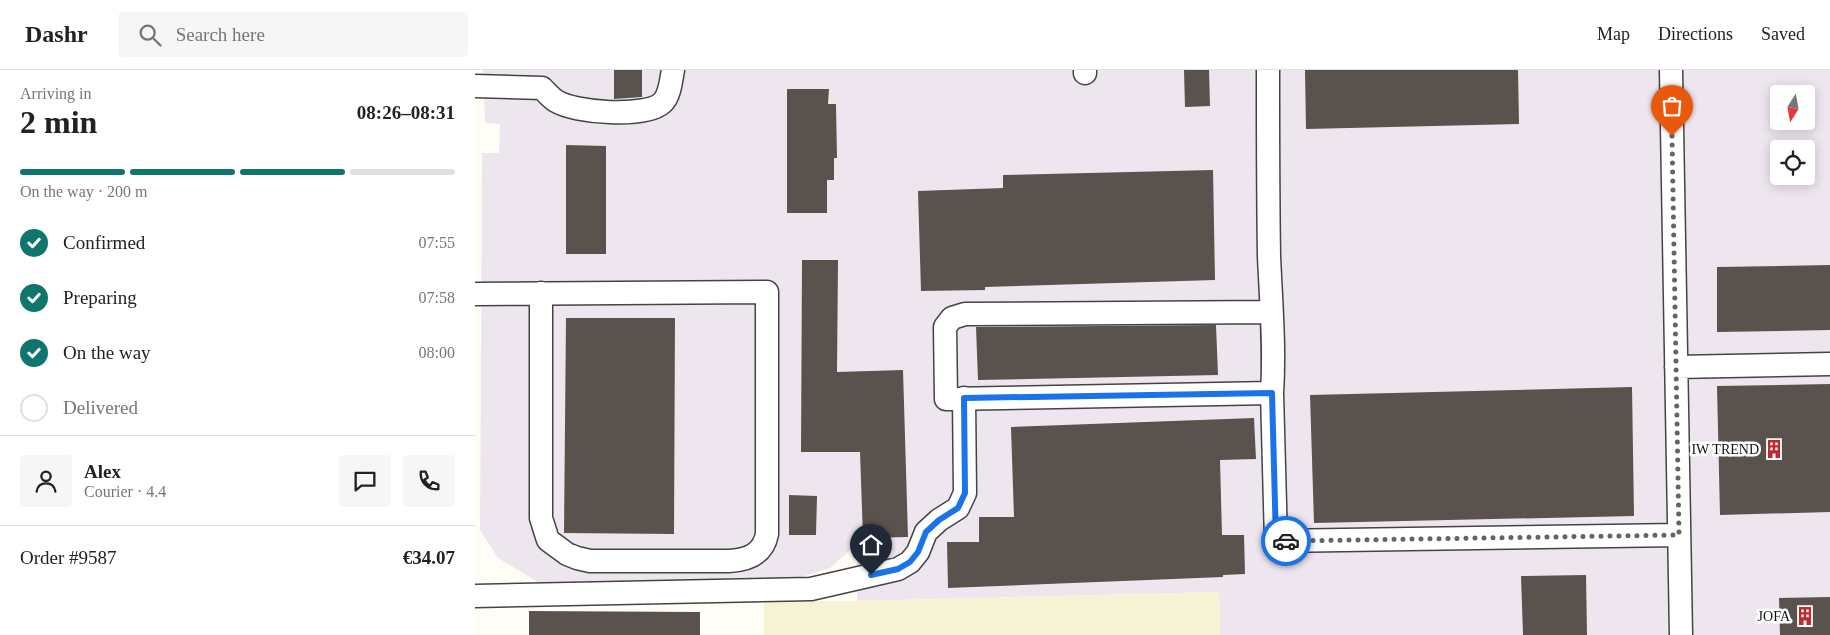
<!DOCTYPE html>
<html lang="en">
<head>
<meta charset="utf-8">
<style>
  :root { --surface:#fff; --page:#f6f6f6; --text:#222; --muted:#767676; --line:#e0e0e0; --accent:#0f766e }
  body { margin:0; font-family:Georgia,serif; background:var(--page); color:var(--text); height:100vh; display:flex; flex-direction:column; font-size:19px; white-space:nowrap }
  * { box-sizing:border-box; margin:0 }
  p { font-size:16px; color:var(--muted) }
  .icon { flex:none; width:28px; height:28px; fill:none; stroke:currentColor; stroke-width:2; stroke-linecap:round; stroke-linejoin:round }
  .map { position:relative; flex:1; overflow:hidden }
  .panel { display:flex; flex-direction:column; background:var(--surface); width:475px }
  .panel>* { flex:none }
  .needle { width:32px; rotate:191deg }
  .tools { position:absolute; left:1295px; top:15px; display:grid; gap:10px }
  .tools a { display:grid; place-items:center; width:45px; height:45px; border-radius:5px; background:var(--surface); box-shadow:0 2px 12px #0003; font-size:25px }
  .pin { position:absolute; display:grid; place-items:center; width:42px; height:42px; color:#fff; margin:-51px -21px; border-radius:50% 50% 50% 0; rotate:-45deg; box-shadow:0 0 5px #0007 }
  .pin .icon { rotate:45deg }
  .courier { position:absolute; display:grid; place-items:center; width:50px; height:50px; margin:-25px; border:4px solid #1a73e8; border-radius:50%; background:#fff; color:#222; box-shadow:0 1px 6px #0007 }
  .headline em { font-style:normal; font-weight:700 }
  .headline div { display:flex; flex-direction:column-reverse }
  .headline { display:flex; align-items:center; justify-content:space-between; height:85px; padding:0 20px }
  h1 { font-size:32px; font-weight:700; line-height:38px }
  .bar { display:grid; grid-template-columns:repeat(4,1fr); gap:8px 5px; align-content:center; height:60px; padding:0 20px }
  .bar i { height:6px; border-radius:4px; background:var(--line) }
  .bar .active { background:var(--accent) }
  .bar p { grid-column:span 4 }
  .line { display:flex; align-items:center; gap:12px; padding:0 20px; border-top:1px solid var(--line) }
  .line div { flex:1 }
  .round { display:grid; place-items:center; flex:none; width:52px; height:52px; border-radius:5px; background:var(--page) }
  ol { padding:0 20px; list-style:none }
  li { display:flex; align-items:center; gap:15px; height:55px }
  li p { margin-inline-start:auto }
  li .icon { padding:5px; border-radius:50%; background:var(--accent); color:#fff; stroke-width:4 }
  li:last-child { color:var(--muted) }
  li i { width:28px; height:28px; border:2px solid var(--line); border-radius:50% }
  header { display:flex; align-items:center; gap:30px; box-sizing:border-box; height:70px; padding:0 25px; background:var(--surface); border-bottom:1px solid var(--line) }
  header strong { font-size:24px }
  nav { display:flex; gap:28px; margin-inline-start:auto; font-size:18px }
  .search { width:350px; height:45px; background:var(--page); display:flex; align-items:center; gap:12px; box-sizing:border-box; padding:0 18px; border-radius:5px; color:var(--muted); font-size:19px }
  main { display:flex; flex:1; min-height:0 }
  .map>svg:first-child { display:block }
  .industrial { fill:#eee6ef; fill-rule:evenodd }
  .farmland { fill:#f6f3d4 }
  .building { fill:#5a524d }
  .lines { fill:none; stroke-linecap:round; stroke-linejoin:round }
  .minor-casing { stroke:#444; stroke-width:25 }
  .minor { stroke:#fff; stroke-width:22 }
  .done { stroke:#646461; stroke-width:5; stroke-dasharray:0 9 }
  .route { stroke:#1a73e8; stroke-width:6 }
  .labels { text-anchor:middle; dominant-baseline:central; stroke-width:5; stroke-linejoin:round; paint-order:stroke }
  .poi-label { font-size:14px; fill:#111; stroke:#fff; text-anchor:end }
</style>
</head>
<body>
<header>
<strong>Dashr</strong>
<div class="search"><svg class="icon" aria-label="search" viewBox="0 0 24 24"><circle cx="10" cy="10" r="6"/><path d="M15 15l6 6"/></svg>Search here</div>
<nav><a>Map</a><a>Directions</a><a>Saved</a></nav>
</header>
<main>
<section class="panel">
<div class="headline"><div><h1>2 min</h1><p>Arriving in</p></div><em>08:26–08:31</em></div>
<div class="bar"><i class="active"></i><i class="active"></i><i class="active"></i><i></i><p>On the way · 200 m</p></div>
<ol>
<li><svg class="icon" aria-label="check" viewBox="0 0 24 24"><path d="M5 12l5 5 9-10"/></svg>Confirmed<p>07:55</p></li>
<li><svg class="icon" aria-label="check" viewBox="0 0 24 24"><path d="M5 12l5 5 9-10"/></svg>Preparing<p>07:58</p></li>
<li><svg class="icon" aria-label="check" viewBox="0 0 24 24"><path d="M5 12l5 5 9-10"/></svg>On the way<p>08:00</p></li>
<li><i></i>Delivered</li>
</ol>
<div class="line" style="height:90px"><a class="round"><svg class="icon" aria-label="person" viewBox="0 0 24 24"><circle cx="12" cy="8" r="4"/><path d="M4 21q1-7 8-7t8 7"/></svg></a><div><b>Alex</b><p>Courier · 4.4</p></div><a class="round"><svg class="icon" aria-label="chat" viewBox="0 0 24 24"><path d="M4 5h16v11H9l-5 4z"/></svg></a><a class="round"><svg class="icon" aria-label="phone" viewBox="0 0 24 24"><path d="M5 4h4l2 5-3 2q2 4 5 5l2-3 5 2v4C11 20 4 13 5 4z"/></svg></a></div>
<div class="line" style="height:65px"><div>Order #9587</div><b>€34.07</b></div>
</section>
<div class="map">
<svg width="1355" height="565" viewBox="0 0 1355 565">
  <rect width="100%" height="100%" fill="#fffdf5"/>
  <path class="industrial" d="M 8,0 L 1355,0 L 1355,565 L 745,565 L 744,522 L 382,531 L 382,474 L 355,498 L 320,509 L 68,515 L 23,488 L 5,460 L 7,83 L 24,83 L 25,54 L 10,53 ZM 1304,24 L 1331,24 L 1331,51 L 1304,51 ZM 1304,79 L 1331,79 L 1331,106 L 1304,106 Z"/>
  <path class="farmland" d="M 744,522 L 745,565 L 289,565 L 289,531 L 382,531 Z"/>
  <path class="building" d="M 139,0 L 167,0 L 167,27 L 139,29 Z
    M 709,0 L 734,0 L 735,36 L 710,37 Z
    M 830,0 L 1043,0 L 1044,54 L 831,59 Z
    M 312,19 L 354,19 L 353,34 L 361,34 L 362,88 L 359,88 L 359,110 L 352,110 L 352,143 L 312,143 Z
    M 91,75 L 131,76 L 131,184 L 91,184 Z
    M 738,100 L 740,210 L 510,217 L 510,220 L 446,221 L 443,121 L 528,118 L 528,105 Z
    M 327,190 L 363,190 L 362,302 L 428,300 L 433,467 L 388,468 L 385,382 L 326,382 Z
    M 1355,195 L 1355,260 L 1242,262 L 1242,197 Z
    M 91,248 L 200,248 L 199,464 L 89,463 Z
    M 741,255 L 743,305 L 503,310 L 501,257 Z
    M 1355,314 L 1355,442 L 1245,445 L 1242,316 Z
    M 1157,317 L 1159,446 L 839,453 L 835,325 Z
    M 779,348 L 781,389 L 745,390 L 747,465 L 769,465 L 770,504 L 748,505 L 748,507 L 473,518 L 472,472 L 504,472 L 504,447 L 539,447 L 536,357 Z
    M 314,425 L 342,426 L 341,465 L 314,465 Z
    M 1111,505 L 1112,565 L 1048,565 L 1046,506 Z
    M 1355,527 L 1355,565 L 1305,565 L 1304,528 Z
    M 54,541 L 225,542 L 225,565 L 54,565 Z"/>
  <g class="lines">
    <g class="minor-casing">
      <path id="minor" d="M 793,0 C 793,62 793,124 794,186 C 796,232 800,278 797,323 L 471,329 L 470,257 L 477,248 L 490,244 L 796,242
        M 1196,0 L 1206,565
        M 610,3 L 610,0
        M 0,16 L 67,18 C 71,22 76,28 81,31 C 100,43 170,48 187,33 C 195,26 196,10 198,0
        M 0,224 C 97,223 194,222 292,222 L 292,464 C 288,485 272,490 254,491 L 115,491 L 102,488 L 92,484 L 73,470 L 66,448 L 66,223
        M 1201,297 L 1355,294
        M 797,323 L 801,471 L 1204,465
        M 0,526 L 336,519 L 423,499 L 435,492 L 443,482 L 451,462 L 464,450 L 483,438 L 490,423 L 489,328"/>
    </g>
    <use href="#minor" class="minor"/>
  </g>
  <g class="lines">
    <path class="done" d="M 811,471 L 1204,465 L 1197,66"/>
    <path class="route" d="M 396,505 L 423,499 L 435,492 L 443,482 L 451,462 L 464,450 L 483,438 L 490,423 L 489,328 L 797,323 L 801,471 L 811,471"/>
  </g>
  <defs>
    <g id="building-bare" transform="scale(1.5)"><path d="M-4-6H4V6H1V3H-1V6H-4ZM-2.5-4.3h1.7v1.8h-1.7ZM.8-4.3h1.7v1.8H.8ZM-2.5-1h1.7V.8h-1.7ZM.8-1h1.7V.8H.8Z" fill="#c4262e" stroke="#fff" stroke-width="2.5" paint-order="stroke"/></g>
  </defs>
  <g fill-rule="evenodd">
    <use href="#building-bare" x="1299" y="379"/>
    <use href="#building-bare" x="1330" y="546"/>
  </g>
  <g class="labels">
    <g class="poi-label">
      <text x="1284" y="379">IW TREND</text>
      <text x="1315" y="546">JOFA</text>
    </g>
  </g>
</svg>
<div class="tools">
<a><svg class="needle" viewBox="-14 -14 28 28"><path d="M0-13l5 13h-10z" fill="#e53935"/><path d="M0 13l5-13h-10z" fill="#767676"/></svg></a>
<a><svg class="icon" aria-label="locate" viewBox="0 0 24 24"><circle cx="12" cy="12" r="6"/><path d="M12 2v4M12 18v4M2 12h4M18 12h4"/></svg></a>
</div>
<div class="pin" style="left:1197px;top:66px;background:#ea580c"><svg class="icon" aria-label="bag" viewBox="0 0 24 24"><path d="M5 8h14l-1 12H6zM9 8a3 3 0 0 1 6 0"/></svg></div>
<div class="pin" style="left:396px;top:505px;background:#1f2937"><svg class="icon" aria-label="home" viewBox="0 0 24 24"><path d="M3 11l9-7 9 7M6 9v11h12V9"/></svg></div>
<div class="courier" style="left:811px;top:471px"><svg class="icon" aria-label="car" viewBox="0 0 24 24"><path d="M5 17H2v-5l4-1 3-4h7l3 4 3 1v5h-3M9 17h6M6 11h13"/><circle cx="7" cy="17" r="2"/><circle cx="17" cy="17" r="2"/></svg></div>
</div>
</main>
</body>
</html>
